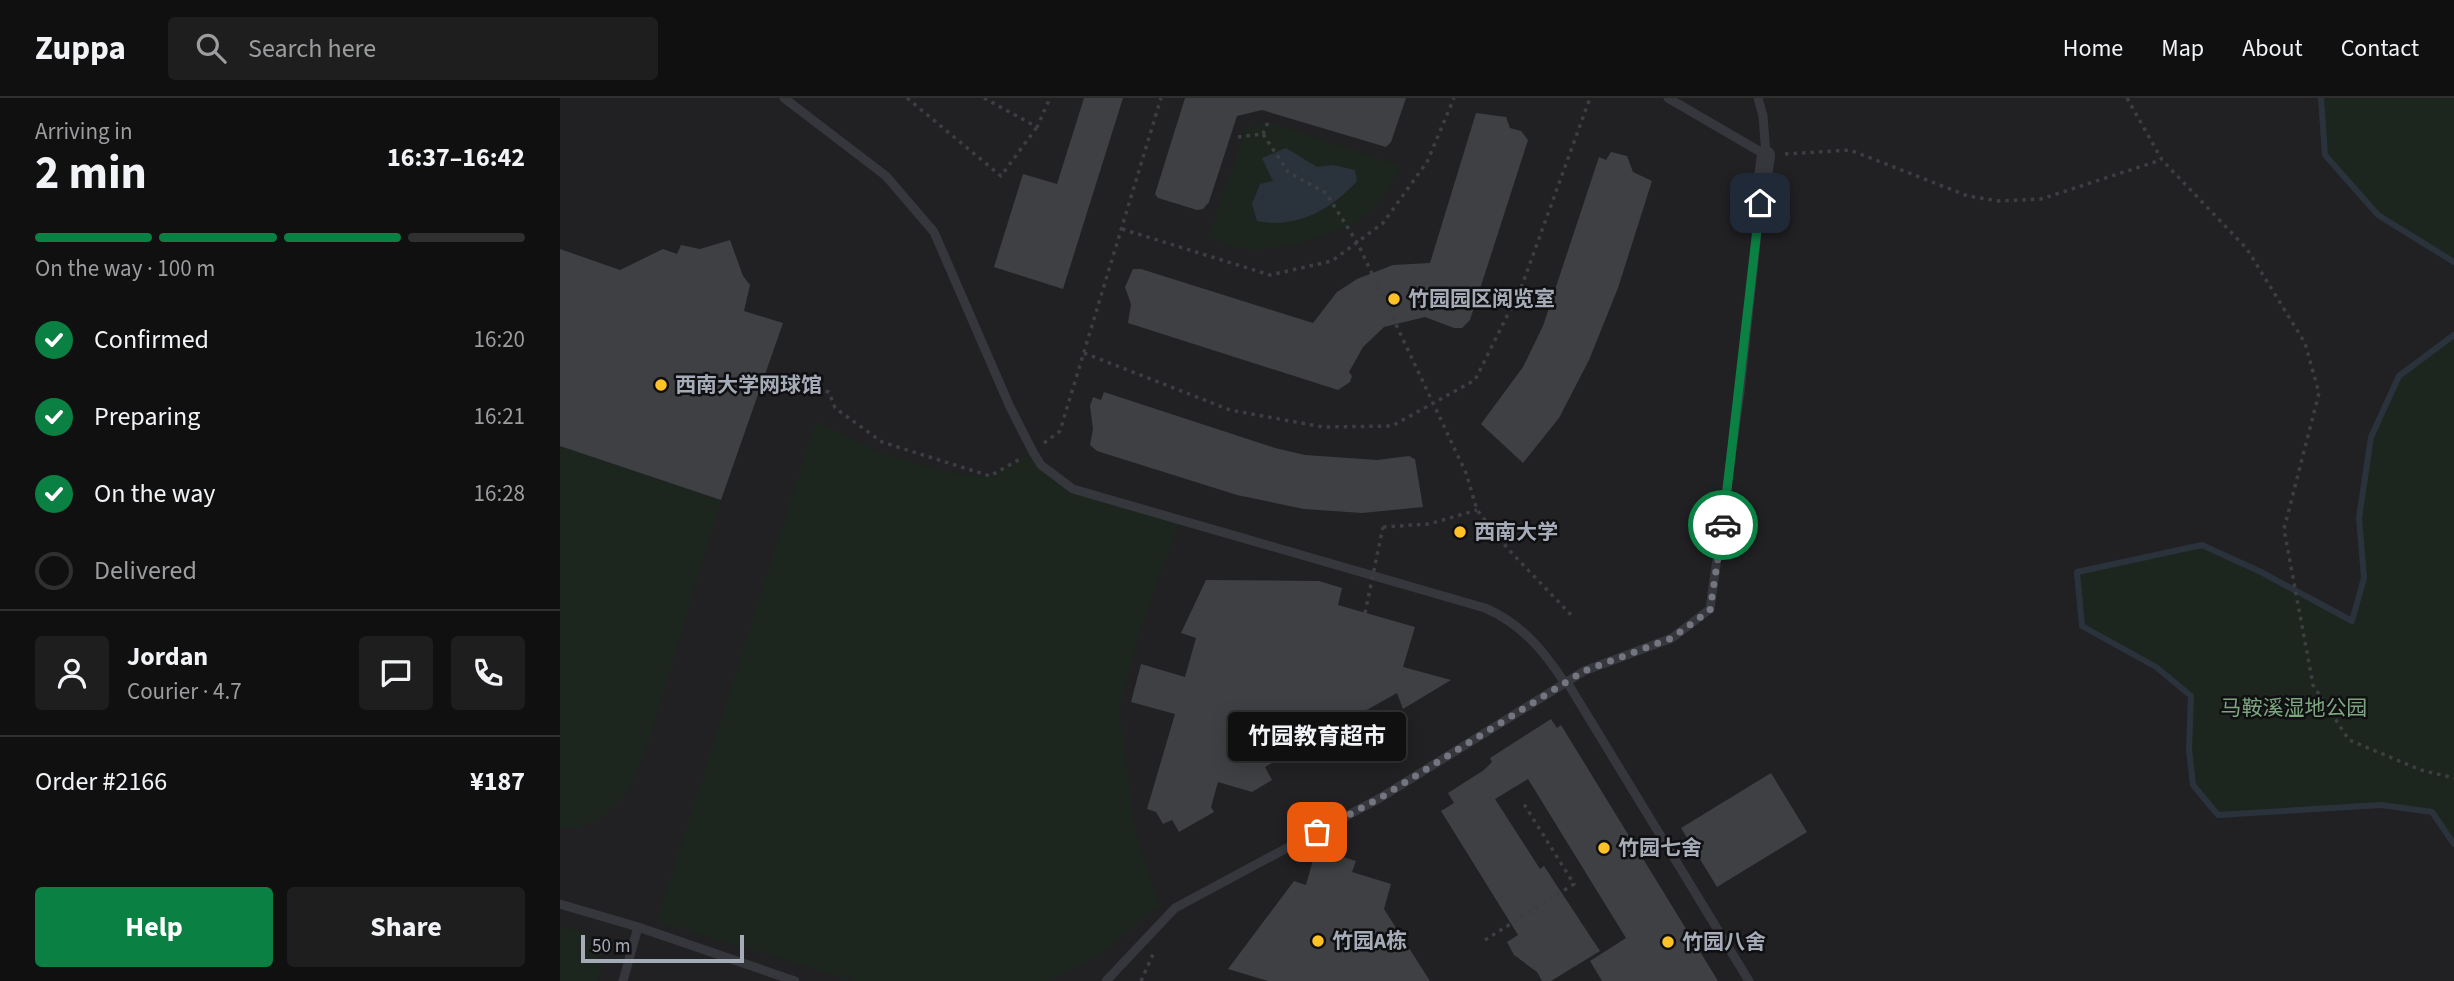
<!DOCTYPE html>
<html lang="en">
<head>
<meta charset="utf-8">
<style>
  :root { --surface:#101011; --page:#1e1e1f; --text:#f1f3f6; --muted:#9c9d9f; --line:#303031; --accent:#0b8043 }
  body { margin:0; font-family:"Source Sans 3","Noto Sans SC",sans-serif; background:var(--page); color:var(--text); height:100vh; display:flex; flex-direction:column; font-size:26px; white-space:nowrap }
  * { box-sizing:border-box; margin:0 }
  p { font-size:23px; color:var(--muted) }
  .icon { flex:none; width:38px; height:38px; fill:none; stroke:currentColor; stroke-width:2; stroke-linecap:round; stroke-linejoin:round }
  .map { position:relative; flex:1; overflow:hidden }
  .side { display:flex; flex-direction:column; background:var(--surface); width:560px }
  .side>* { flex:none }
  .scale { position:absolute; left:21px; bottom:18px; width:163px; box-sizing:border-box; padding-left:7px; border:4px solid #a6abb8; border-top:0; font-size:19px; line-height:24px; white-space:nowrap; color:#a6abb8; -webkit-text-stroke:5px #101012; paint-order:stroke }
  .pin { position:absolute; display:grid; place-items:center; width:60px; height:60px; color:#fff; margin:-30px; border-radius:14px; box-shadow:0 4px 10px #0006 }
  .courier { position:absolute; display:grid; place-items:center; width:70px; height:70px; margin:-35px; border:5px solid #0b8043; border-radius:50%; background:#fff; color:#222; box-shadow:0 2px 9px #0007 }
  .bubble { position:absolute; height:49px; border-radius:7px; background:var(--surface); box-shadow:0 4px 18px #0003,0 0 0 2px var(--line); font-size:23px; font-weight:700; line-height:49px; text-align:center }
  .summary em { font-style:normal; font-weight:700 }
  .summary div { display:flex; flex-direction:column-reverse }
  .summary { display:flex; align-items:center; justify-content:space-between; height:119px; padding:0 35px }
  h1 { font-size:46px; font-weight:700; line-height:52px }
  .bar { display:grid; grid-template-columns:repeat(4,1fr); gap:10px 7px; align-content:center; height:84px; padding:0 35px }
  .bar i { height:9px; border-radius:5px; background:var(--line) }
  .bar .current { background:var(--accent) }
  .bar p { grid-column:span 4 }
  .line { display:flex; align-items:center; gap:18px; padding:0 35px; border-top:2px solid var(--line) }
  .line div { flex:1 }
  .round { display:grid; place-items:center; flex:none; width:74px; height:74px; border-radius:7px; background:var(--page) }
  ol { padding:0 35px; list-style:none }
  li { display:flex; align-items:center; gap:21px; height:77px }
  li p { margin-inline-start:auto }
  li .icon { padding:7px; border-radius:50%; background:var(--accent); color:#fff; stroke-width:4 }
  li:last-child { color:var(--muted) }
  li i { width:38px; height:38px; border:4px solid var(--line); border-radius:50% }
  .action { display:flex; gap:14px; margin-top:auto; padding:14px 35px }
  .action a { flex:1; height:80px; border-radius:7px; background:var(--accent); color:#fff; font-size:28px; font-weight:700; line-height:80px; text-align:center }
  .action a+a { background:var(--page); color:var(--text) }
  header { display:flex; align-items:center; gap:42px; box-sizing:border-box; height:98px; padding:0 35px; background:var(--surface); border-bottom:2px solid var(--line) }
  header strong { font-size:33px }
  nav { display:flex; gap:38px; margin-inline-start:auto; font-size:24px }
  .search { width:490px; height:63px; background:var(--page); display:flex; align-items:center; gap:18px; box-sizing:border-box; padding:0 24px; border-radius:7px; color:var(--muted); font-size:26px }
  main { display:flex; flex:1; min-height:0 }
  .map>svg:first-child { display:block }
  .built { fill:#212124 }
  .green { fill:#1d261e }
  .water { fill:#2a333c }
  .lines { fill:none; stroke-linecap:round; stroke-linejoin:round }
  .stream { stroke:#2a333c; stroke-width:6 }
  .building { fill:#3f4044 }
  .path { stroke:#3c3e44; stroke-width:3.5; stroke-dasharray:3.5 5; stroke-linecap:butt }
  .lane { stroke:#36373d; stroke-width:9 }
  .street { stroke:#36373d; stroke-width:18 }
  .path-bridge { stroke:#3c3e44; stroke-width:3.5; stroke-dasharray:3.5 5; stroke-linecap:butt }
  .done { stroke:#737680; stroke-width:7; stroke-dasharray:0 12.6 }
  .route { stroke:#0b8043; stroke-width:9 }
  .poi-dot { fill:#fec126; stroke:#101012; stroke-width:2.5 }
  .labels { text-anchor:middle; dominant-baseline:central; stroke-width:5; stroke-linejoin:round; paint-order:stroke }
  .poi-label { font-size:21px; font-weight:bold; fill:#a6abb8; stroke:#101012; text-anchor:start }
  .park-label { font-size:21px; fill:#7ca580; stroke:#101012 }
</style>
</head>
<body>
<header>
<strong>Zuppa</strong>
<div class="search"><svg class="icon" aria-label="search" viewBox="0 0 24 24"><circle cx="10" cy="10" r="6"/><path d="M15 15l6 6"/></svg>Search here</div>
<nav><a>Home</a><a>Map</a><a>About</a><a>Contact</a></nav>
</header>
<main>
<section class="side">
<div class="summary"><div><h1>2 min</h1><p>Arriving in</p></div><em>16:37–16:42</em></div>
<div class="bar"><i class="current"></i><i class="current"></i><i class="current"></i><i></i><p>On the way · 100 m</p></div>
<ol>
<li><svg class="icon" aria-label="check" viewBox="0 0 24 24"><path d="M5 12l5 5 9-10"/></svg>Confirmed<p>16:20</p></li>
<li><svg class="icon" aria-label="check" viewBox="0 0 24 24"><path d="M5 12l5 5 9-10"/></svg>Preparing<p>16:21</p></li>
<li><svg class="icon" aria-label="check" viewBox="0 0 24 24"><path d="M5 12l5 5 9-10"/></svg>On the way<p>16:28</p></li>
<li><i></i>Delivered</li>
</ol>
<div class="line" style="height:126px"><a class="round"><svg class="icon" aria-label="person" viewBox="0 0 24 24"><circle cx="12" cy="8" r="4"/><path d="M4 21q1-7 8-7t8 7"/></svg></a><div><b>Jordan</b><p>Courier · 4.7</p></div><a class="round"><svg class="icon" aria-label="chat" viewBox="0 0 24 24"><path d="M4 5h16v11H9l-5 4z"/></svg></a><a class="round"><svg class="icon" aria-label="phone" viewBox="0 0 24 24"><path d="M5 4h4l2 5-3 2q2 4 5 5l2-3 5 2v4C11 20 4 13 5 4z"/></svg></a></div>
<div class="line" style="height:91px"><div>Order #2166</div><b>¥187</b></div>
<div class="action"><a>Help</a><a>Share</a></div>
</section>
<div class="map">
<svg width="1894" height="883" viewBox="0 0 1894 883">
  <rect width="100%" height="100%" fill="#151517"/>
  <path class="built" d="M 0,0 L 1761,0 L 1766,57 L 1818,117 L 1894,164 L 1894,237 L 1839,278 L 1811,339 L 1799,420 L 1804,480 L 1792,523 L 1701,474 L 1642,447 L 1522,528 L 1596,569 L 1631,598 L 1629,651 L 1704,716 L 1821,707 L 1872,714 L 1894,746 L 1894,883 L 0,883 Z"/>
  <path class="green" d="M 1761,0 L 1894,0 L 1894,164 L 1818,117 L 1765,57 Z
    M 708,24 L 842,68 C 832,86 821,106 803,119 C 779,137 708,157 679,150 C 668,147 658,142 648,139 L 687,29 Z
    M 1894,237 L 1894,746 L 1872,714 L 1821,707 L 1658,717 L 1633,687 L 1629,651 L 1631,598 L 1596,569 L 1522,528 L 1517,474 L 1642,447 L 1792,522 L 1804,480 L 1799,420 L 1811,339 L 1839,278 Z
    M 256,323 L 319,354 L 384,374 L 430,378 L 473,354 L 513,391 L 621,420 L 578,539 L 559,612 L 575,731 L 599,807 L 536,860 L 490,883 L 293,883 L 97,823 Z
    M 0,348 L 161,402 L 88,646 L 69,693 L 44,717 L 16,730 L 0,728 Z
    M 0,828 L 27,836 L 42,870 L 38,883 L 0,883 Z"/>
  <path class="water" d="M 726,50 L 757,69 L 773,67 L 795,72 L 797,83 C 771,112 736,131 697,123 L 692,106 L 700,86 L 713,83 L 702,60 Z"/>
  <g class="lines">
    <path class="stream" d="M 1761,0 L 1765,57 L 1818,117 L 1894,164
      M 1894,237 L 1839,278 L 1811,339 L 1799,420 L 1804,480 L 1792,523 L 1701,474 L 1642,447 L 1517,474 L 1522,528 L 1596,569 L 1631,598 L 1629,651 L 1633,687 L 1658,717 L 1821,707 L 1872,714 L 1894,746"/>
  </g>
  <path class="building" d="M 524,0 L 563,0 L 503,191 L 434,169 L 463,76 L 497,86 Z
    M 625,0 L 846,0 L 831,44 L 826,49 L 702,12 L 677,18 L 649,104 L 643,111 L 637,112 L 598,100 L 595,96 Z
    M 916,15 L 946,19 L 950,30 L 961,33 L 968,42 L 910,222 L 902,230 L 894,230 L 865,219 L 824,229 L 803,249 L 789,274 L 792,278 L 790,284 L 778,292 L 568,225 L 571,206 L 565,189 L 573,171 L 581,171 L 753,225 L 777,194 L 797,181 L 833,167 L 870,165 Z
    M 1051,54 L 1067,58 L 1073,74 L 1092,83 L 1058,190 L 1029,262 L 999,320 L 963,365 L 921,326 L 963,269 L 983,228 L 1039,59 L 1046,62 Z
    M 170,142 L 183,178 L 190,187 L 184,213 L 223,225 L 161,402 L 0,348 L 0,151 L 60,172 L 103,151 L 117,156 L 121,147 L 140,151 Z
    M 544,294 L 715,350 L 745,357 L 817,362 L 849,358 L 855,361 L 863,409 L 802,415 L 744,411 L 677,397 L 537,353 L 530,347 L 533,331 L 530,308 L 533,299 L 541,302 Z
    M 646,482 L 759,483 L 782,490 L 778,507 L 855,529 L 843,569 L 891,582 L 843,611 L 837,595 L 705,669 L 712,682 L 692,694 L 658,684 L 651,709 L 654,714 L 619,734 L 612,722 L 603,726 L 596,714 L 587,711 L 615,616 L 571,604 L 581,566 L 625,579 L 636,540 L 621,535 Z
    M 991,621 L 997,630 L 1001,627 L 1158,883 L 1042,883 L 1030,863 L 1066,840 L 968,681 L 935,701 L 980,771 L 984,768 L 1040,853 L 991,883 L 982,883 L 977,874 L 954,857 L 947,844 L 958,837 L 881,713 L 894,705 L 888,695 L 924,672 L 932,664 L 930,660 Z
    M 1211,675 L 1247,734 L 1157,789 L 1121,730 Z
    M 763,753 L 796,763 L 792,774 L 831,786 L 824,811 L 870,883 L 708,883 L 668,871 L 734,783 L 746,787 L 753,762 L 760,764 Z"/>
  <g class="lines">
    <path class="path" d="M 347,0 L 441,78 L 477,29
      M 424,0 L 477,29 L 490,0
      M 1567,0 L 1602,62 L 1687,151 L 1745,245 L 1759,295 L 1724,431 L 1753,587 L 1789,642 L 1861,672 L 1894,680
      M 703,36 L 708,24
      M 678,39 L 703,36 L 728,74 L 766,95 L 798,146 L 906,375 L 917,412 L 948,451 L 1014,520
      M 1225,56 L 1290,52 L 1408,98 L 1439,103 L 1481,101 L 1601,62
      M 562,131 L 710,177 L 772,163 L 823,125 L 867,64 L 894,0
      M 524,255 L 670,312 L 763,329 L 832,328 L 915,282 L 961,190 L 1030,0
      M 249,290 L 269,294 L 275,310 L 322,344 L 430,378 L 460,361
      M 484,345 L 500,333 L 601,0
      M 823,429 L 869,426 L 917,412
      M 925,842 L 1014,786 L 962,703
      M 581,883 L 593,856"/>
    <path class="lane" d="M 224,0 L 326,78 L 374,134 L 450,309 L 473,354 L 481,367 L 513,391 L 925,510 C 962,526 983,552 1005,585 L 820,700 L 615,810 L 546,883
      M 1108,0 L 1206,57
      M 1198,0 L 1203,18 L 1206,57
      M 1007,584 L 1189,883
      M 1005,585 L 1024,573 L 1112,540 L 1150,511 L 1180,294 L 1203,79
      M 0,806 L 78,829 L 63,883
      M 78,829 L 235,883"/>
    <path class="street" d="M 1203,79 L 1206,57"/>
    <path class="path-bridge" d="M 805,515 L 823,429"/>
  </g>
  <g class="lines">
    <path class="done" d="M 757,734 L 820,700 L 1024,573 L 1112,540 L 1150,512 L 1163,427"/>
    <path class="route" d="M 1163,427 L 1200,105"/>
  </g>
  <g class="poi-dot">
    <circle cx="834" cy="201" r="7"/>
    <circle cx="101" cy="287" r="7"/>
    <circle cx="900" cy="434" r="7"/>
    <circle cx="1044" cy="750" r="7"/>
    <circle cx="758" cy="843" r="7"/>
    <circle cx="1108" cy="844" r="7"/>
  </g>
  <g class="labels">
    <g class="poi-label">
      <text x="848" y="201">竹园园区阅览室</text>
      <text x="115" y="287">西南大学网球馆</text>
      <text x="914" y="434">西南大学</text>
      <text x="1058" y="750">竹园七舍</text>
      <text x="772" y="843">竹园A栋</text>
      <text x="1122" y="844">竹园八舍</text>
    </g>
    <g class="park-label">
      <text x="1734" y="610">马鞍溪湿地公园</text>
    </g>
  </g>
</svg>
<div class="scale">50 m</div>
<div class="pin" style="left:757px;top:734px;background:#ea580c"><svg class="icon" aria-label="bag" viewBox="0 0 24 24"><path d="M5 8h14l-1 12H6zM9 8a3 3 0 0 1 6 0"/></svg></div>
<div class="pin" style="left:1200px;top:105px;background:#1f2937"><svg class="icon" aria-label="home" viewBox="0 0 24 24"><path d="M3 11l9-7 9 7M6 9v11h12V9"/></svg></div>
<div class="courier" style="left:1163px;top:427px"><svg class="icon" aria-label="car" viewBox="0 0 24 24"><path d="M5 17H2v-5l4-1 3-4h7l3 4 3 1v5h-3M9 17h6M6 11h13"/><circle cx="7" cy="17" r="2"/><circle cx="17" cy="17" r="2"/></svg></div>
<div class="bubble" style="left:668px;top:614px;width:178px">竹园教育超市</div>
</div>
</main>
</body>
</html>
